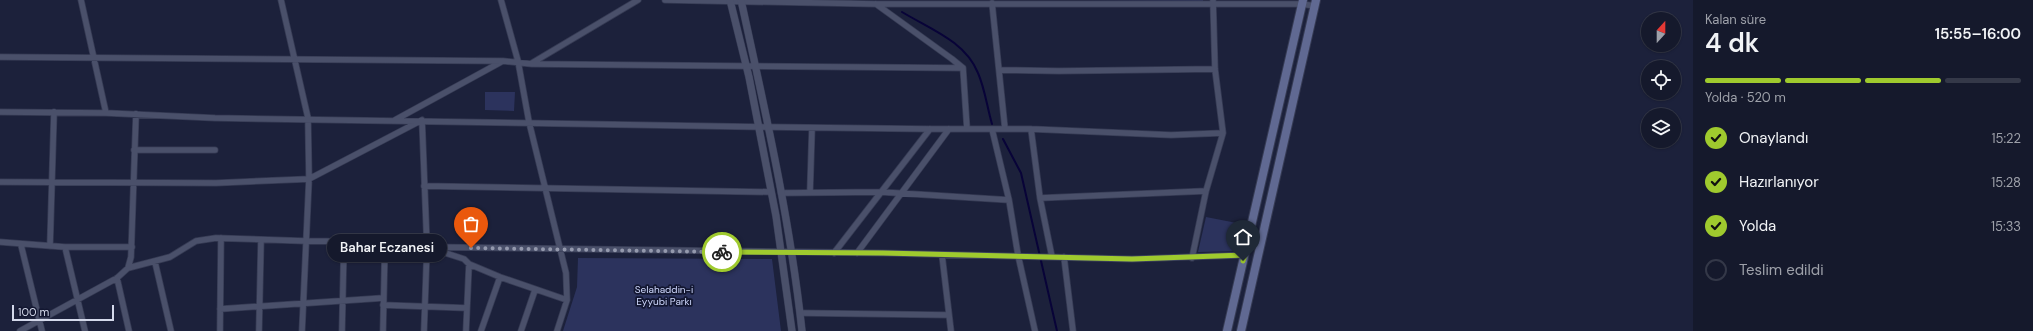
<!DOCTYPE html>
<html lang="tr">
<head>
<meta charset="utf-8">
<style>
  :root { --surface:#15192c; --page:#1e2234; --text:#f1f3f6; --muted:#9da0a9; --line:#343848; --accent:#9fca2e }
  body { margin:0; font-family:"DM Sans",sans-serif; background:var(--page); color:var(--text); height:100vh; display:flex; flex-direction:column; font-size:15px; white-space:nowrap }
  * { box-sizing:border-box; margin:0 }
  p { font-size:13px; color:var(--muted) }
  .icon { flex:none; width:22px; height:22px; fill:none; stroke:currentColor; stroke-width:2; stroke-linecap:round; stroke-linejoin:round }
  .map { position:relative; flex:1; overflow:hidden }
  .details { display:flex; flex-direction:column; background:var(--surface); width:340px }
  .details>* { flex:none }
  .needle { width:26px; rotate:21deg }
  .buttons { position:absolute; left:1641px; top:12px; display:grid; gap:8px }
  .buttons a { display:grid; place-items:center; width:40px; height:40px; border-radius:50%; background:var(--surface); box-shadow:0 1px 3px #0004,0 0 0 1px var(--line); font-size:20px }
  .scale { position:absolute; left:12px; bottom:10px; width:102px; box-sizing:border-box; padding-left:4px; border:2px solid #d4d9eb; border-top:0; font-size:11px; line-height:14px; white-space:nowrap; color:#d4d9eb; -webkit-text-stroke:3px #131731; paint-order:stroke }
  .pin { position:absolute; display:grid; place-items:center; width:34px; height:34px; color:#fff; margin:-41px -17px; border-radius:50% 50% 50% 0; rotate:-45deg; box-shadow:0 0 4px #0007 }
  .pin .icon { rotate:45deg }
  .courier { position:absolute; display:grid; place-items:center; width:40px; height:40px; margin:-20px; border:3px solid #9fca2e; border-radius:50%; background:#fff; color:#222; box-shadow:0 1px 5px #0007 }
  .bubble { position:absolute; height:28px; border-radius:14px; background:var(--surface); box-shadow:0 1px 3px #0004,0 0 0 1px var(--line); font-size:13px; font-weight:600; line-height:28px; text-align:center }
  .headline em { font-style:normal; font-weight:600 }
  .headline div { display:flex; flex-direction:column-reverse }
  .headline { display:flex; align-items:center; justify-content:space-between; height:68px; padding:0 12px }
  h1 { font-size:26px; font-weight:600; line-height:30px }
  .bar { display:grid; grid-template-columns:repeat(4,1fr); gap:6px 4px; align-content:center; height:48px; padding:0 12px }
  .bar i { height:5px; border-radius:3px; background:var(--line) }
  .bar .active { background:var(--accent) }
  .bar p { grid-column:span 4 }
  ol { padding:0 12px; list-style:none }
  li { display:flex; align-items:center; gap:12px; height:44px }
  li p { margin-inline-start:auto }
  li .icon { padding:4px; border-radius:50%; background:var(--accent); color:#111; stroke-width:4 }
  li:last-child { color:var(--muted) }
  li i { width:22px; height:22px; border:2px solid var(--line); border-radius:50% }
  main { display:flex; flex:1; min-height:0 }
  .map>svg:first-child { display:block }
  .green { fill:#2c335d }
  .lines { fill:none; stroke-linecap:round; stroke-linejoin:round }
  .stream { stroke:#080338; stroke-width:2 }
  .minor-casing { stroke:#363b54; stroke-width:7 }
  .tertiary-casing { stroke:#363b54; stroke-width:8 }
  .secondary-casing { stroke:#363b54; stroke-width:10 }
  .minor { stroke:#4a506a; stroke-width:5.5 }
  .tertiary { stroke:#4a506a; stroke-width:7 }
  .secondary { stroke:#606992; stroke-width:8 }
  .done { stroke:#9499ad; stroke-width:4; stroke-dasharray:0 7.2 }
  .route { stroke:#9fca2e; stroke-width:5 }
  .labels { text-anchor:middle; dominant-baseline:central; stroke-width:3.5; stroke-linejoin:round; paint-order:stroke }
  .park-label { font-size:10px; fill:#cfd8fd; stroke:#131731 }
</style>
</head>
<body>
<main>
<div class="map">
<svg width="1693" height="331" viewBox="0 0 1693 331">
  <rect width="100%" height="100%" fill="#1c213b"/>
  <path class="green" d="M 1083,0 L 1203,0 L 1203,1 Z
    M 485,92 L 515,92 L 514,111 L 485,110 Z
    M 1206,217 L 1247,225 L 1241,251 L 1198,252 Z
    M 578,258 L 772,259 L 781,331 L 563,331 L 577,287 Z"/>
  <g class="lines">
    <path class="stream" d="M 902,12 C 930,29 965,41 978,73 C 985,89 987,107 992,124
      M 1003,139 L 1021,173 L 1057,331"/>
    <g class="minor-casing">
      <path id="minor" d="M 81,0 L 106,113
        M 281,0 L 308,118 L 309,179 L 302,331
        M 501,0 L 518,61 L 529,122 L 566,273 L 567,300 L 557,331
        M 665,0 L 876,4 L 1302,4 L 1315,6
        M 992,3 L 1005,129
        M 876,4 L 952,59 L 963,68 L 967,129
        M 0,57 L 503,61 L 532,64 L 963,68
        M 532,63 L 638,0
        M 999,70 L 1059,71 L 1215,69
        M 0,112 L 106,113 L 215,118 L 768,127 L 930,129 L 1031,129 L 1171,135 L 1223,133
        M 395,120 L 501,62
        M 992,129 L 1009,200 L 1018,255 L 1035,331
        M 1031,129 L 1040,198 L 1052,257
        M 134,150 L 215,150
        M 0,182 L 216,183 L 309,179 L 422,120 L 427,247 L 464,259 L 469,264 L 500,277 L 567,300
        M 424,186 L 771,192
        M 810,192 L 812,128
        M 781,193 L 881,192 L 1009,200
        M 1040,198 L 1206,191
        M 0,242 L 65,247 L 132,247
        M 21,245 L 42,331
        M 50,246 L 54,112
        M 65,247 L 85,331
        M 834,253 L 930,129
        M 857,253 L 949,129
        M 942,255 L 951,331
        M 1064,257 L 1073,331
        M 1192,258 L 1206,191 L 1223,133 L 1215,69 L 1213,0
        M 155,262 L 171,331
        M 128,268 L 170,257 L 196,241 L 216,238 L 305,241 L 385,242 L 416,244 L 427,247 L 883,253 L 1132,259 L 1245,255
        M 117,278 L 129,331
        M 383,305 L 467,308
        M 220,309 L 383,298
        M 800,313 L 949,315
        M 20,331 L 117,278 L 128,268 L 131,257 L 136,114
        M 220,331 L 221,238
        M 259,331 L 261,240
        M 342,331 L 344,241
        M 383,331 L 385,242
        M 424,331 L 427,247
        M 466,331 L 469,264
        M 481,331 L 500,277
        M 521,331 L 535,290"/>
    </g>
    <g class="tertiary-casing">
      <path id="tertiary" d="M 730,0 L 749,77 L 776,216 L 792,331
        M 741,0 C 765,110 790,219 802,331"/>
    </g>
    <g class="secondary-casing">
      <path id="secondary" d="M 1227,331 L 1303,0
        M 1241,331 L 1316,0"/>
    </g>
    <use href="#minor" class="minor"/>
    <use href="#tertiary" class="tertiary"/>
    <use href="#secondary" class="secondary"/>
  </g>
  <g class="lines">
    <path class="done" d="M 471,248 L 722,252"/>
    <path class="route" d="M 722,252 L 883,253 L 1132,259 L 1245,255 L 1243,261"/>
  </g>
  <g class="labels">
    <g class="park-label">
      <text x="664" y="289">Selahaddin-i<tspan x="664" dy="12">Eyyubi Parkı</tspan></text>
    </g>
  </g>
</svg>
<div class="buttons">
<a><svg class="needle" viewBox="-14 -14 28 28"><path d="M0-13l5 13h-10z" fill="#e53935"/><path d="M0 13l5-13h-10z" fill="#9da0a9"/></svg></a>
<a><svg class="icon" aria-label="locate" viewBox="0 0 24 24"><circle cx="12" cy="12" r="6"/><path d="M12 2v4M12 18v4M2 12h4M18 12h4"/></svg></a>
<a><svg class="icon" aria-label="layers" viewBox="0 0 24 24"><path d="M12 4l9 5-9 5-9-5zM3 14l9 5 9-5"/></svg></a>
</div>
<div class="scale">100 m</div>
<div class="pin" style="left:471px;top:248px;background:#ea580c"><svg class="icon" aria-label="bag" viewBox="0 0 24 24"><path d="M5 8h14l-1 12H6zM9 8a3 3 0 0 1 6 0"/></svg></div>
<div class="pin" style="left:1243px;top:261px;background:#1f2937"><svg class="icon" aria-label="home" viewBox="0 0 24 24"><path d="M3 11l9-7 9 7M6 9v11h12V9"/></svg></div>
<div class="courier" style="left:722px;top:252px"><svg class="icon" aria-label="bike" viewBox="0 0 24 24"><circle cx="6" cy="16" r="4"/><circle cx="18" cy="16" r="4"/><path d="M6 16l4-8h5l3 8M10 8l3 8H6M13 5h3"/></svg></div>
<div class="bubble" style="left:327px;top:234px;width:120px">Bahar Eczanesi</div>
</div>
<section class="details">
<div class="headline"><div><h1>4 dk</h1><p>Kalan süre</p></div><em>15:55–16:00</em></div>
<div class="bar"><i class="active"></i><i class="active"></i><i class="active"></i><i></i><p>Yolda · 520 m</p></div>
<ol>
<li><svg class="icon" aria-label="check" viewBox="0 0 24 24"><path d="M5 12l5 5 9-10"/></svg>Onaylandı<p>15:22</p></li>
<li><svg class="icon" aria-label="check" viewBox="0 0 24 24"><path d="M5 12l5 5 9-10"/></svg>Hazırlanıyor<p>15:28</p></li>
<li><svg class="icon" aria-label="check" viewBox="0 0 24 24"><path d="M5 12l5 5 9-10"/></svg>Yolda<p>15:33</p></li>
<li><i></i>Teslim edildi</li>
</ol>
</section>
</main>
</body>
</html>
